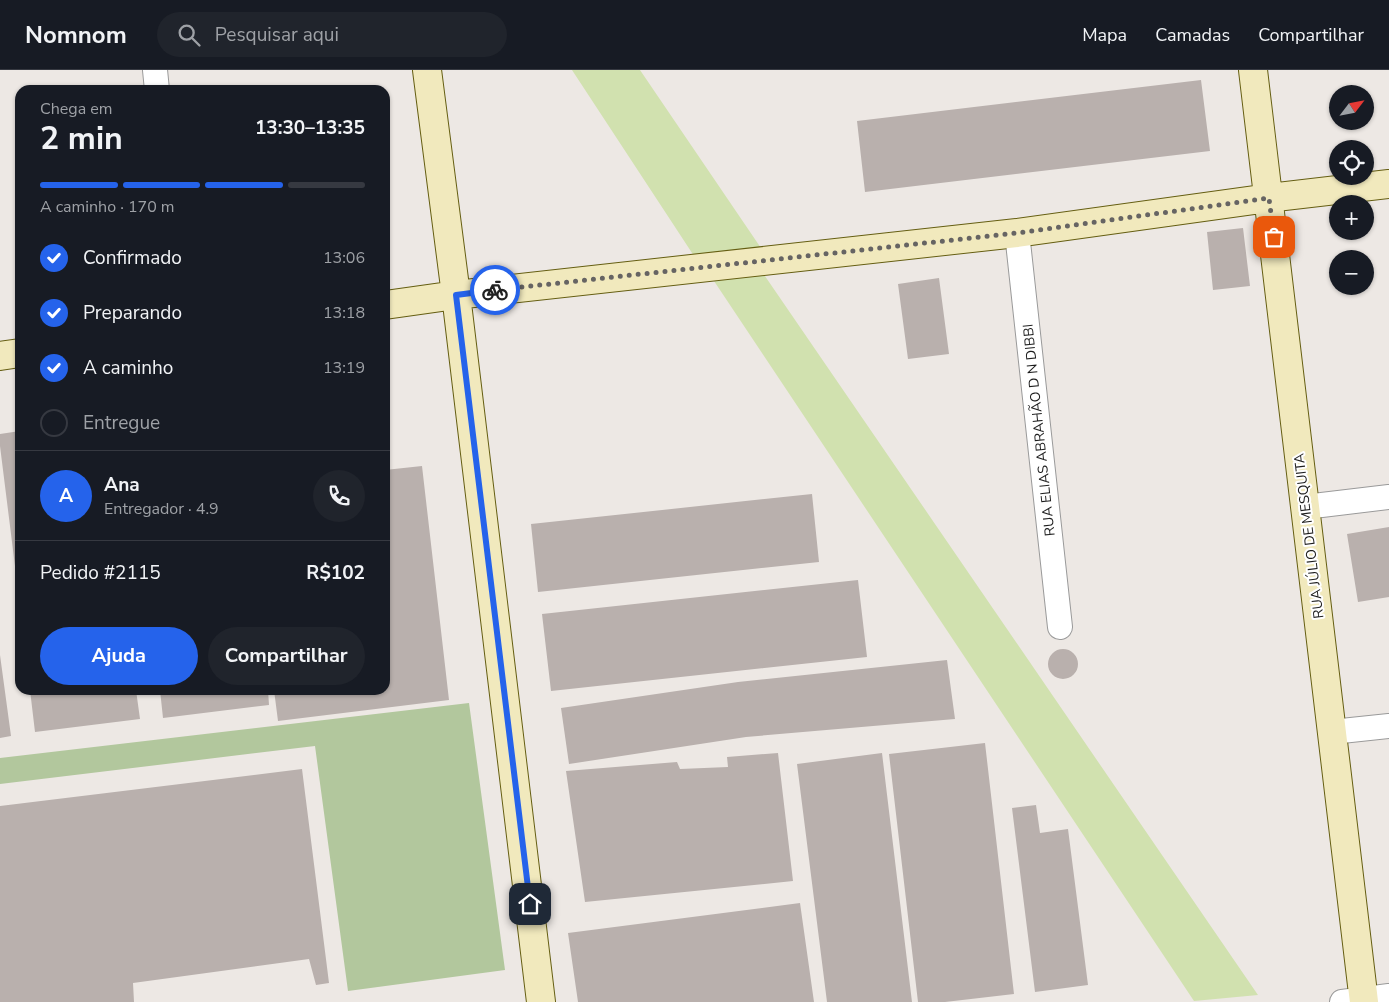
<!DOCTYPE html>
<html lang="pt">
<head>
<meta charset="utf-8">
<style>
  :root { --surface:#171b24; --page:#20242c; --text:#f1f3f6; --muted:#9ea1a6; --line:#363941; --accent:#2563eb }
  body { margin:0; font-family:"Nunito Sans",sans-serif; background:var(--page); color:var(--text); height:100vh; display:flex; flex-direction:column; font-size:19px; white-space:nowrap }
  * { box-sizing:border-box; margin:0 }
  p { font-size:16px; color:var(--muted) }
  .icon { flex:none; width:28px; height:28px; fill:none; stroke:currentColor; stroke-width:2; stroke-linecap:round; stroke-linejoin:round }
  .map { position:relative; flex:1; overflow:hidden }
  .drawer { position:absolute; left:15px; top:15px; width:375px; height:610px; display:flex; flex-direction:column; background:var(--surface); border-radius:15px; box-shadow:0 1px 4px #0004 }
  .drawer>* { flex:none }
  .needle { width:32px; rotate:58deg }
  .buttons { position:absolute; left:1329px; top:15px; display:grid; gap:10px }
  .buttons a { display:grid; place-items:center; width:45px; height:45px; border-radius:50%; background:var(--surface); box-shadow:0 1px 4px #0004; font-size:25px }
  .pin { position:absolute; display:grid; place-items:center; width:42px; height:42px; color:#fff; margin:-21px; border-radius:10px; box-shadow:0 2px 8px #0006 }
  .courier { position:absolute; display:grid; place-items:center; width:50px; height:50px; margin:-25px; border:4px solid #2563eb; border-radius:50%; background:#fff; color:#222; box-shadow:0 1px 6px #0007 }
  .head em { font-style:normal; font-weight:700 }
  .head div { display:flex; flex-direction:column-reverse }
  .head { display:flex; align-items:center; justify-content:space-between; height:85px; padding:0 25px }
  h1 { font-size:32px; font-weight:700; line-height:38px }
  .bar { display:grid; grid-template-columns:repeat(4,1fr); gap:8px 5px; align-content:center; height:60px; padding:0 25px }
  .bar i { height:6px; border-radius:4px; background:var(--line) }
  .bar .current { background:var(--accent) }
  .bar p { grid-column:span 4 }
  .line { display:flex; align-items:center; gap:12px; padding:0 25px; border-top:1px solid var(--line) }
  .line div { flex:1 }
  .round { display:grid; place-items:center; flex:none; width:52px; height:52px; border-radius:26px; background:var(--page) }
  ol { padding:0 25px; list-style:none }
  li { display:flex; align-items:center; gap:15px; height:55px }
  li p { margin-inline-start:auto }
  li .icon { padding:5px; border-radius:50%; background:var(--accent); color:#fff; stroke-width:4 }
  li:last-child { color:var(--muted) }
  li i { width:28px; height:28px; border:2px solid var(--line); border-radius:50% }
  .primary-button { display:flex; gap:10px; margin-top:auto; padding:10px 25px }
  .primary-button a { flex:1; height:58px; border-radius:30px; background:var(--accent); color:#fff; font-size:20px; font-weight:700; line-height:58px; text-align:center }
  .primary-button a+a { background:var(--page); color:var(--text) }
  header { display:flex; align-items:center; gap:30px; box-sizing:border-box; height:70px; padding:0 25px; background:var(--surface); border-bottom:1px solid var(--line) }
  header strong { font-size:24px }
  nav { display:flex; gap:28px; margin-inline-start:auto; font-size:18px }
  .search { width:350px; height:45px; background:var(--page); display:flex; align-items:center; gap:12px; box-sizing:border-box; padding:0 18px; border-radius:28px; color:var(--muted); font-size:19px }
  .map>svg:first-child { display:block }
  .grass { fill:#d1e1af }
  .forest { fill:#b2c79d }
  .building { fill:#b9b0ad }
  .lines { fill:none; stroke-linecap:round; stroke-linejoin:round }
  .street-casing { stroke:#9a9a9a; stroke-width:26 }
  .secondary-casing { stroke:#655e12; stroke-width:30 }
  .street { stroke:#fff; stroke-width:24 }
  .secondary { stroke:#f1e9bd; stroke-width:28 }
  .done { stroke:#666463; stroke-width:5; stroke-dasharray:0 9 }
  .route { stroke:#2563eb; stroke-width:6 }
  .labels { text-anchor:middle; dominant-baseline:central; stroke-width:4; stroke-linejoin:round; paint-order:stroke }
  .street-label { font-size:14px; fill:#1d1d1d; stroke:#fff }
</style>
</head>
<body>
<header>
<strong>Nomnom</strong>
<div class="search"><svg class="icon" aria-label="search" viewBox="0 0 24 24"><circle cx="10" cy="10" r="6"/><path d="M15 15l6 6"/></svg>Pesquisar aqui</div>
<nav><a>Mapa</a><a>Camadas</a><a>Compartilhar</a></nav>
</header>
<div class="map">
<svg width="1389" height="932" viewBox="0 0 1389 932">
  <rect width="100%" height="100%" fill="#ede8e4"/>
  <path class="grass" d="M 572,0 L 640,0 L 763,181 L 696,189 Z
    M 756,193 L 1258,925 L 1194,931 L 706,199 Z"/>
  <path class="forest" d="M 469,633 L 505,900 L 348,921 L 315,676 L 0,714 L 0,688 Z"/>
  <path class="building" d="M 1201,10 L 1210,81 L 865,122 L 857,51 Z
    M 1243,158 L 1250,216 L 1213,220 L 1207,162 Z
    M 939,208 L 949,284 L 908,289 L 898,214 Z
    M 20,361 L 20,528 L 19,528 L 0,376 L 0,364 Z
    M 422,396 L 449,630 L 278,651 L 274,620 L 385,620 L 385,400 Z
    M 812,424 L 819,492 L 538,522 L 531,454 Z
    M 1389,457 L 1389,527 L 1358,532 L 1347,464 Z
    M 858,510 L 867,587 L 551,621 L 542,544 Z
    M1048 594a15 15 0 1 1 30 0a15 15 0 1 1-30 0Z
    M 0,585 L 11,666 L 0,668 Z
    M 947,590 L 955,649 L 746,667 L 569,694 L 561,638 L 738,612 Z
    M 30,620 L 136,620 L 140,649 L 35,662 Z
    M 160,620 L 268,620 L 269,635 L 163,648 Z
    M 985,673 L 1014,924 L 945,932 L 918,932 L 889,684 Z
    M 778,683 L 793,811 L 585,832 L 566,701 L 677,692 L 680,699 L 728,697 L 727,687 Z
    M 882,683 L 912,932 L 827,932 L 797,694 Z
    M 302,699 L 329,913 L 316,915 L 309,889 L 133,913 L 134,932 L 0,932 L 0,736 Z
    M 1036,735 L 1040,763 L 1068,759 L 1088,915 L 1035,922 L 1012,738 Z
    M 800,833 L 814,932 L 578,932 L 568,863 Z"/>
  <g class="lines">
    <g class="street-casing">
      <path id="street" d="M 155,0 L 157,20
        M 1017,163 L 1060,557
        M 1305,437 L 1389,427
        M 1332,662 L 1389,656
        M 1342,932 L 1389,926"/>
    </g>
    <g class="secondary-casing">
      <path id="secondary" d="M 427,0 L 456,225 L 541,932
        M 1253,0 L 1364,932
        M 385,235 L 456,225 L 1017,163 L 1269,128 L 1389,114
        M 0,286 L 20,283"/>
    </g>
    <use href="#street" class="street"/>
    <use href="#secondary" class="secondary"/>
  </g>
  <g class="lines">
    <path class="done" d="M 495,220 L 1017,163 L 1269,128 L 1274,167"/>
    <path class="route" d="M 495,220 L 456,225 L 530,834"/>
  </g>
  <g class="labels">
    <g class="street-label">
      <text transform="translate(1039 360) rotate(-96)">RUA ELIAS ABRAHÃO D N DIBBI</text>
      <text transform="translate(1309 466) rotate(-97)">RUA JÚLIO DE MESQUITA</text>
    </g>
  </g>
</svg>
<div class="buttons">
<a><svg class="needle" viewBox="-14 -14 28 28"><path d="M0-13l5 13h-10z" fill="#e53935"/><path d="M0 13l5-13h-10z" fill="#9ea1a6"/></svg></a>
<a><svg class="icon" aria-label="locate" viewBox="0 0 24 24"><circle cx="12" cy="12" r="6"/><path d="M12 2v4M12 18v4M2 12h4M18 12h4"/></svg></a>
<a>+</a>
<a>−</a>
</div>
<div class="pin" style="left:1274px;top:167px;background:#ea580c"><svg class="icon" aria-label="bag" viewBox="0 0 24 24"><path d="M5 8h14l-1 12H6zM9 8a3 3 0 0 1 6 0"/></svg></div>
<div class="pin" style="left:530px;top:834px;background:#1f2937"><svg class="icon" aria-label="home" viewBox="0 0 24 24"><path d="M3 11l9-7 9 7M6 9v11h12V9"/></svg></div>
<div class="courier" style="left:495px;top:220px"><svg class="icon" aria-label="bike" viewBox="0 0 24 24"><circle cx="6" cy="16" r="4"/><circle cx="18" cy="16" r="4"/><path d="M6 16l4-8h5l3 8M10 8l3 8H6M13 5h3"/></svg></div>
<section class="drawer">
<div class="head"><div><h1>2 min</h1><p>Chega em</p></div><em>13:30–13:35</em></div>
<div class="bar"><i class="current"></i><i class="current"></i><i class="current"></i><i></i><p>A caminho · 170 m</p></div>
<ol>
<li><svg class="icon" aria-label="check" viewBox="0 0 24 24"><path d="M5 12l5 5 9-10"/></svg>Confirmado<p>13:06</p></li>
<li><svg class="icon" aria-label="check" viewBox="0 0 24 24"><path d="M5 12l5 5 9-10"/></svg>Preparando<p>13:18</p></li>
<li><svg class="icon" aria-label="check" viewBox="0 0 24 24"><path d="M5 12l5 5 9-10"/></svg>A caminho<p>13:19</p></li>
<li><i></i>Entregue</li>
</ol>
<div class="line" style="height:90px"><b class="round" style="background:var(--accent);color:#fff">A</b><div><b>Ana</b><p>Entregador · 4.9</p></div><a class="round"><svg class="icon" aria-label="phone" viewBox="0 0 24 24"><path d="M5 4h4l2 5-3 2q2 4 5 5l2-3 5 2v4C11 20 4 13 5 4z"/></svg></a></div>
<div class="line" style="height:65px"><div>Pedido #2115</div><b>R$102</b></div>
<div class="primary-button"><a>Ajuda</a><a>Compartilhar</a></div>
</section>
</div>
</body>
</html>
